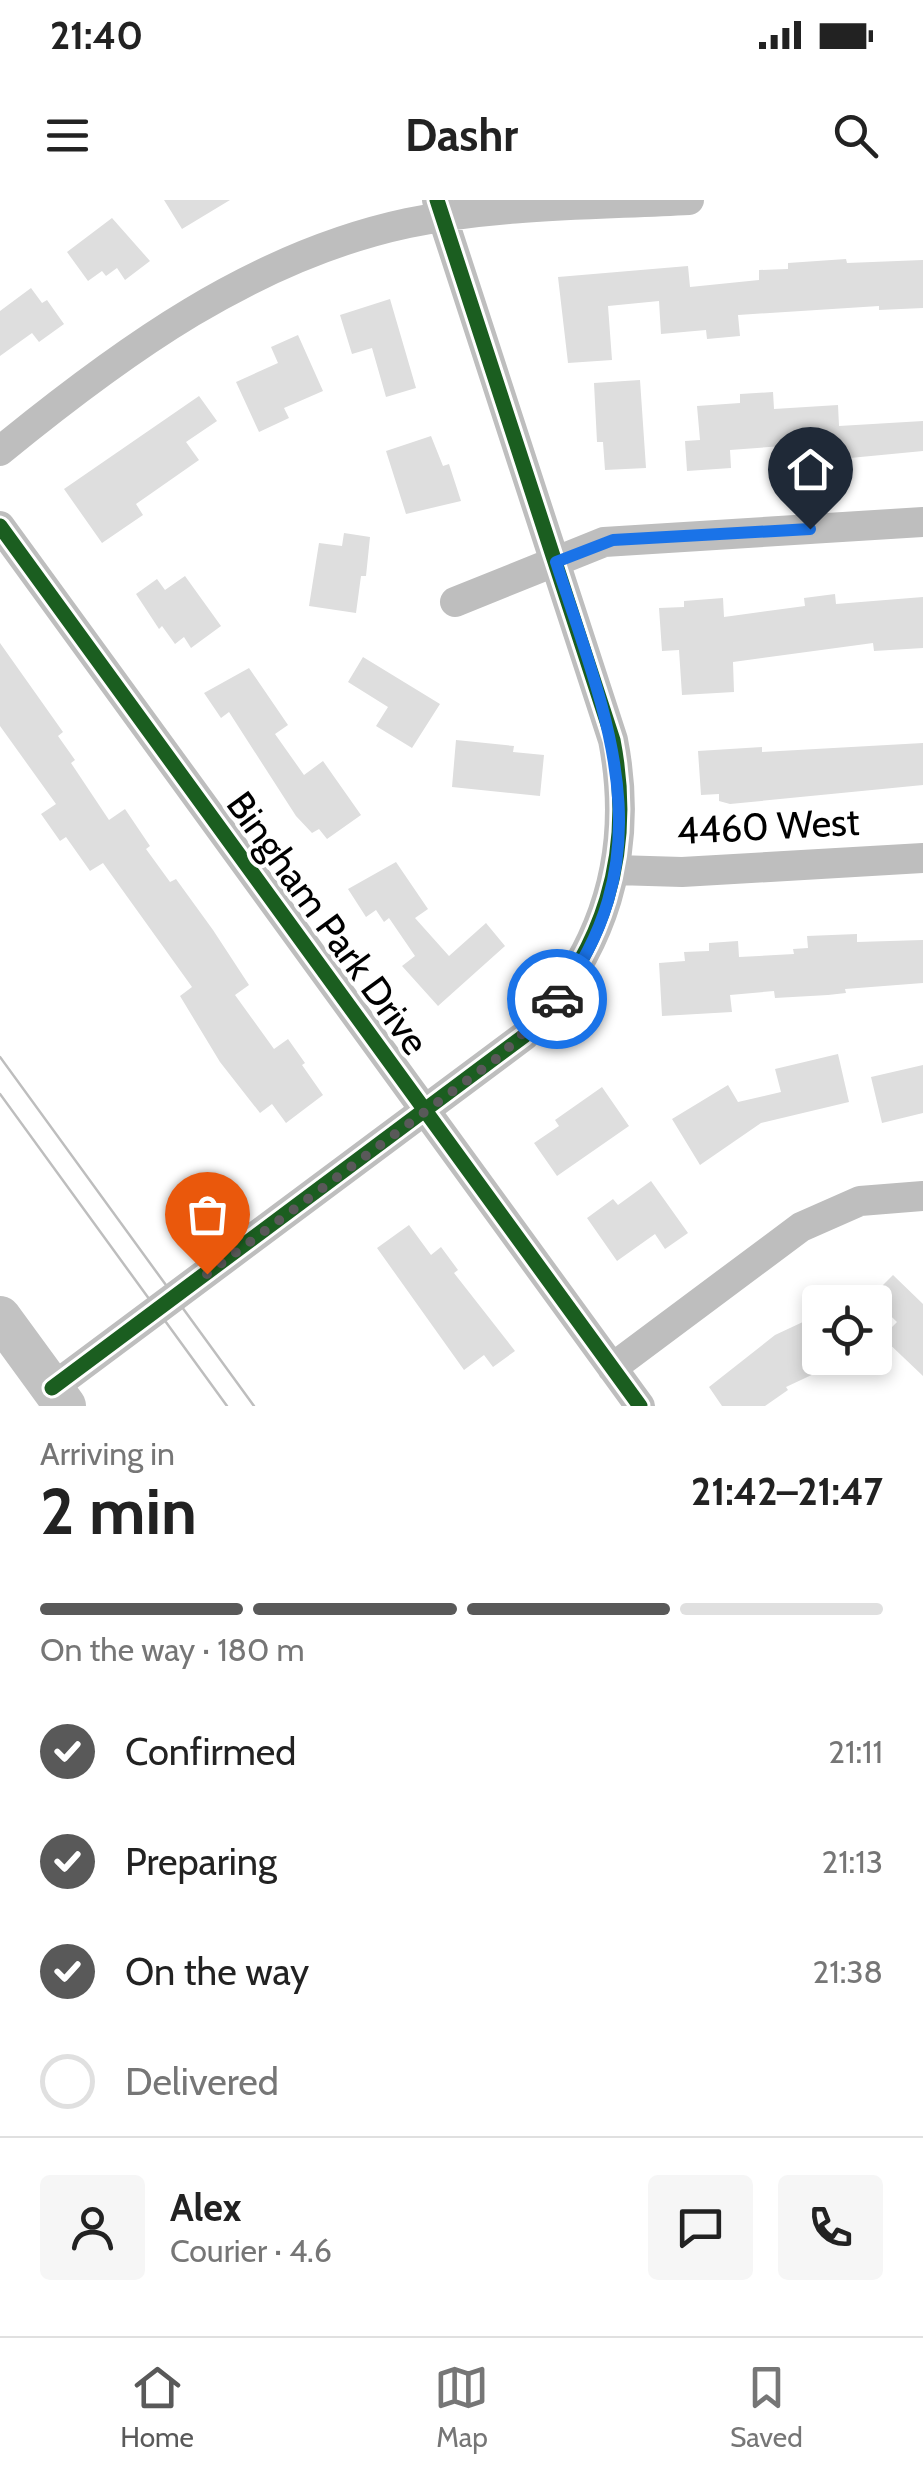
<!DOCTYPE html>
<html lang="en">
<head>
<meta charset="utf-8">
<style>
  :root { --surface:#fff; --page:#f6f6f6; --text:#222; --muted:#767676; --line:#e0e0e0; --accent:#595959 }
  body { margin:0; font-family:Cabin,sans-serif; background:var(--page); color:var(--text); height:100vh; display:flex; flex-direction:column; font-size:38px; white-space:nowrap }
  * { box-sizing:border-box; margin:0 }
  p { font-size:32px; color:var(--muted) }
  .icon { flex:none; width:55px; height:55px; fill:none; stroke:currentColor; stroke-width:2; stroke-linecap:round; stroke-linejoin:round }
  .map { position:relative; height:1206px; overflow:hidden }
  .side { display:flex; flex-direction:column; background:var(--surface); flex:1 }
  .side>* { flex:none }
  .buttons { position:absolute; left:802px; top:1085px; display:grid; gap:20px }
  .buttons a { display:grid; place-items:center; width:90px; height:90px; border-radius:10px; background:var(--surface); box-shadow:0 5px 15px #0003; font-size:50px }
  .pin { position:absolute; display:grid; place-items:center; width:85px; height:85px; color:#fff; margin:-102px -42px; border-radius:50% 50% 50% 0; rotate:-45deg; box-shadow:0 0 10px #0007 }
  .pin .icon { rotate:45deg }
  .courier { position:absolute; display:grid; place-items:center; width:100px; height:100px; margin:-50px; border:8px solid #1a73e8; border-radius:50%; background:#fff; color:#222; box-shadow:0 2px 12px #0007 }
  .summary em { font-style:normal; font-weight:700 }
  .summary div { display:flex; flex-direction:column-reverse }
  .summary { display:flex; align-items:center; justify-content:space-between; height:170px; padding:0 40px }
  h1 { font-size:65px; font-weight:700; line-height:75px }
  .bar { display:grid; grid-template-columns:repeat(4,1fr); gap:15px 10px; align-content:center; height:120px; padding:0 40px }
  .bar i { height:12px; border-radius:8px; background:var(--line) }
  .bar .selected { background:var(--accent) }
  .bar p { grid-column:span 4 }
  .line { display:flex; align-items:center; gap:25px; padding:0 40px; border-top:2px solid var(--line) }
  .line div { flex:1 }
  .round { display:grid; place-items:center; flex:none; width:105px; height:105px; border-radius:10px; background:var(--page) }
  ol { padding:0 40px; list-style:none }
  li { display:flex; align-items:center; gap:30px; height:110px }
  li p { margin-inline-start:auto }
  li .icon { padding:10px; border-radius:50%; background:var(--accent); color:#fff; stroke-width:4 }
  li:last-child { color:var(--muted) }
  li i { width:55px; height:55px; border:5px solid var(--line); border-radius:50% }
  .status { display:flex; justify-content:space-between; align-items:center; height:70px; padding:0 50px; background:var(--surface); direction:ltr }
  .status svg { height:28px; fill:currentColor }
  header { display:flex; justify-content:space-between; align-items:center; height:130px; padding:0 40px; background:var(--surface); font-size:45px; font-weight:700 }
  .tabs { display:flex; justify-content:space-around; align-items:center; height:140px; border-top:2px solid var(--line); background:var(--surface); font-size:28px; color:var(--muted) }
  .tabs a { display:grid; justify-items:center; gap:5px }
  .tabs .selected { color:var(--accent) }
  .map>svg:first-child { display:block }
  .building { fill:#dedede }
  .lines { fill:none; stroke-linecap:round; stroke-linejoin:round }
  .street { stroke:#bebebe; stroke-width:30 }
  .secondary { stroke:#c2c2c2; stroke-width:42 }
  .tram { stroke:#bebebe; stroke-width:2.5 }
  .cycleway-casing { stroke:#fff; stroke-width:21 }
  .cycleway { stroke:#1b5e20; stroke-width:15 }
  .done { stroke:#595959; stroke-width:10; stroke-dasharray:0 18 }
  .route { stroke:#1a73e8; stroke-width:12 }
  .labels { text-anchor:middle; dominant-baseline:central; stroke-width:8; stroke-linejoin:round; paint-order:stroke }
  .street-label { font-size:38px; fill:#000; stroke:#fff }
</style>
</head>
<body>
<div class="status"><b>21:40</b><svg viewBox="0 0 49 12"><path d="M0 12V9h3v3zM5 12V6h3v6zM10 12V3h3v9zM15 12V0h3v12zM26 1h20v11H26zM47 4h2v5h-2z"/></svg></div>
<header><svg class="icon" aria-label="menu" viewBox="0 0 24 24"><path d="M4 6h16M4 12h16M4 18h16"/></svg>Dashr<svg class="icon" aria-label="search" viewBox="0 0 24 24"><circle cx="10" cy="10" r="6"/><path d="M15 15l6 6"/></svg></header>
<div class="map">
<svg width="923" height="1206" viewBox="0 0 923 1206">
  <rect width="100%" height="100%" fill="#fff"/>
  <path class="building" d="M 164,0 L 230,0 L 182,29 Z
    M 112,18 L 150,61 L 125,80 L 117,68 L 106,76 L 102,71 L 88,81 L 67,52 Z
    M 846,59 L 847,63 L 923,60 L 923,108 L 879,110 L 879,106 L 738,115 L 740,136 L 707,139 L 706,130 L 661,134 L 659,101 L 608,106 L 612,160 L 568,163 L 558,77 L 688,66 L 690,87 L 759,80 L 759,70 L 788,69 L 788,63 Z
    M 31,88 L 42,103 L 47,100 L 64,124 L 39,142 L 32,133 L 0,156 L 0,111 Z
    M 390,99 L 416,188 L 386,197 L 372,148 L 352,154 L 340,115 Z
    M 298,135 L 323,191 L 284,208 L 289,218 L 259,232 L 236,182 L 278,163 L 271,147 Z
    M 640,180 L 646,268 L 605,270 L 603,242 L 597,242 L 594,183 Z
    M 773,192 L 774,209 L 838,205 L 839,226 L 923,221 L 923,251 L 798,263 L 797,245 L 730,250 L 731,268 L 687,271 L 685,241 L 700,240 L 697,206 L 740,203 L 740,194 Z
    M 199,196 L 217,221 L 186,242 L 199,260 L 136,304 L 143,315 L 102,343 L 64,289 Z
    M 431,236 L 443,266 L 449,264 L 461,301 L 406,314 L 386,251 Z
    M 344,333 L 370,337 L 366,376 L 361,376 L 356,413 L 309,406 L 319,343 L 342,346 Z
    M 185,376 L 221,426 L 191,448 L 184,437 L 175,444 L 162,426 L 159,429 L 136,394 L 157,379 L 165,390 Z
    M 835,394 L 836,404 L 923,397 L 923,448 L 874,451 L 873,443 L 733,462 L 734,492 L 682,495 L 679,450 L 662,451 L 659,408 L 684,407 L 684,401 L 723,398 L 724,417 L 805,406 L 804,398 Z
    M 0,443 L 63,532 L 58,536 L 75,560 L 71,563 L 109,620 L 125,609 L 150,646 L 146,649 L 170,682 L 176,679 L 213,730 L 249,785 L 235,795 L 274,849 L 288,839 L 305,863 L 302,865 L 323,895 L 286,923 L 272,904 L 260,913 L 220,862 L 180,796 L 192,787 L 103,663 L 90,671 L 66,637 L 60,641 L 41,614 L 56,604 L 0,526 Z
    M 363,457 L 440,504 L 412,548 L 376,526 L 388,507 L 348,482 Z
    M 249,468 L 288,525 L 275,534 L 304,575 L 323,561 L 361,615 L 327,639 L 319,629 L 312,633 L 296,616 L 229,512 L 221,518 L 204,493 Z
    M 456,540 L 514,546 L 513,552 L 544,555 L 540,596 L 452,587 Z
    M 923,543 L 923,585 L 730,604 L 719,601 L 719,594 L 701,595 L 698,551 L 762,547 L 762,552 Z
    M 396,662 L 428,709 L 415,718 L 449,756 L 486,723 L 505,746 L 438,806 L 402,766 L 415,756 L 389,718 L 384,722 L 376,710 L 366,717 L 348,689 Z
    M 857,734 L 857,742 L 923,740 L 923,783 L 845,789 L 846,793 L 828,795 L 775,798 L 774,791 L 730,795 L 732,812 L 662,816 L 659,763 L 685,761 L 684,752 L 709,751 L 709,743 L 738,741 L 739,757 L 794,754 L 793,749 L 808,748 L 807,736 Z
    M 838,854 L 849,902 L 761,923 L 700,965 L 672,919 L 728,885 L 738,902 L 781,892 L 775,869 Z
    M 923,865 L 923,913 L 882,923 L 871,877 Z
    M 602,887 L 629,926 L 557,976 L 534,943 L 559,926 L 555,920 Z
    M 651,981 L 688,1033 L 665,1049 L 655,1034 L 617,1061 L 587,1018 L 613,999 L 618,1005 Z
    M 409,1025 L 431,1055 L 441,1047 L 458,1070 L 454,1073 L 515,1151 L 493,1167 L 484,1155 L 464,1170 L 377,1048 Z
    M 893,1075 L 923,1104 L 923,1176 L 882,1137 L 897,1122 L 871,1097 Z
    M 820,1114 L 820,1171 L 786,1187 L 788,1190 L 765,1206 L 722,1206 L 709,1187 L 775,1135 Z"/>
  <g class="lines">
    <path class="street" d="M 0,251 C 121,152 253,56 408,23 C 500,4 596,5 689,0
      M 0,326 L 640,1206
      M 455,402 L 604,342 L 923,322
      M 616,670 L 682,672 L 923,658
      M 612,1168 L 801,1027 L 860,1001 L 923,996
      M 52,1188 L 524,836 C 604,753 635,653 613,540 L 437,0"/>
    <path class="secondary" d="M 0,1117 L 65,1206"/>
    <path class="tram" d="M 0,857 L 254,1206
      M 0,894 L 227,1206"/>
    <g class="cycleway-casing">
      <path id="cycleway" d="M 0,326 L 640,1206
        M 52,1188 L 524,836 C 604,753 635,653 613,540 L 437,0"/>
    </g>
    <use href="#cycleway" class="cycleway"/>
  </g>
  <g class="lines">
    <path class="done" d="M 207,1074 L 500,856 L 557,799"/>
    <path class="route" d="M 557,799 C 668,653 606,516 556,362 L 613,340 L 810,329"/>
  </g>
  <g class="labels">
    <g class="street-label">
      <text transform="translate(768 626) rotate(-3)">4460 West</text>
      <text transform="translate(328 723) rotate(54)">Bingham Park Drive</text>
    </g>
  </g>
</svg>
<div class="buttons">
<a><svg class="icon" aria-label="locate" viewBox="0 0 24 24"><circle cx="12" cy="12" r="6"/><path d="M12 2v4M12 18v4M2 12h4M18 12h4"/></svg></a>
</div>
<div class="pin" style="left:207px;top:1074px;background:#ea580c"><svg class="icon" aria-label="bag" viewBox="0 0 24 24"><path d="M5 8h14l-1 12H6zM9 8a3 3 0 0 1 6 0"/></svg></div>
<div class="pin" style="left:810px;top:329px;background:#1f2937"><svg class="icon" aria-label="home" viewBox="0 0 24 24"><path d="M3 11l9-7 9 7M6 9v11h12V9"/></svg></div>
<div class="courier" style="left:557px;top:799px"><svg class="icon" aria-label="car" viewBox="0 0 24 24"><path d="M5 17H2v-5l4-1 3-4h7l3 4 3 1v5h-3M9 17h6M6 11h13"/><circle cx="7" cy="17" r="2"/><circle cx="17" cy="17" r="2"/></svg></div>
</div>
<section class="side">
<div class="summary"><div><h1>2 min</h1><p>Arriving in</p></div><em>21:42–21:47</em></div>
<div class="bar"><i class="selected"></i><i class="selected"></i><i class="selected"></i><i></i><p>On the way · 180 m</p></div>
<ol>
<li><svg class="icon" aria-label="check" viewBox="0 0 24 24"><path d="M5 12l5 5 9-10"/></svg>Confirmed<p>21:11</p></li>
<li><svg class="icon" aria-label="check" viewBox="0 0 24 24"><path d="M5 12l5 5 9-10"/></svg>Preparing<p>21:13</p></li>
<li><svg class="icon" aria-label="check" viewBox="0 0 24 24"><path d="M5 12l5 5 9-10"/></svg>On the way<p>21:38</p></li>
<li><i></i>Delivered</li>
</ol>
<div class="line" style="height:180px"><a class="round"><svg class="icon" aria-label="person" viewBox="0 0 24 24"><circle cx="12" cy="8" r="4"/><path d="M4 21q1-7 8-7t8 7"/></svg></a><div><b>Alex</b><p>Courier · 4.6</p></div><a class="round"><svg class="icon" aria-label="chat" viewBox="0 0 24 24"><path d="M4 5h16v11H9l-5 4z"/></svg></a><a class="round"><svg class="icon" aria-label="phone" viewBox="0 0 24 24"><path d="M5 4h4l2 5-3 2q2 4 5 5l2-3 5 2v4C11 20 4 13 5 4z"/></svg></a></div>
</section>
<nav class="tabs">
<a class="selected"><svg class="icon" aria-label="home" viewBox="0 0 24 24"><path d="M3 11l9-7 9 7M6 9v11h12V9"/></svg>Home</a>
<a><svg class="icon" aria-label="map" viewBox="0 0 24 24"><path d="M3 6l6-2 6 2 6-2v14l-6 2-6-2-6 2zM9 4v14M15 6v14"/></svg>Map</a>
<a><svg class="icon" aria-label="saved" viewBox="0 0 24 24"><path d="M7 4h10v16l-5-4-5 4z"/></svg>Saved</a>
</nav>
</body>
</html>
